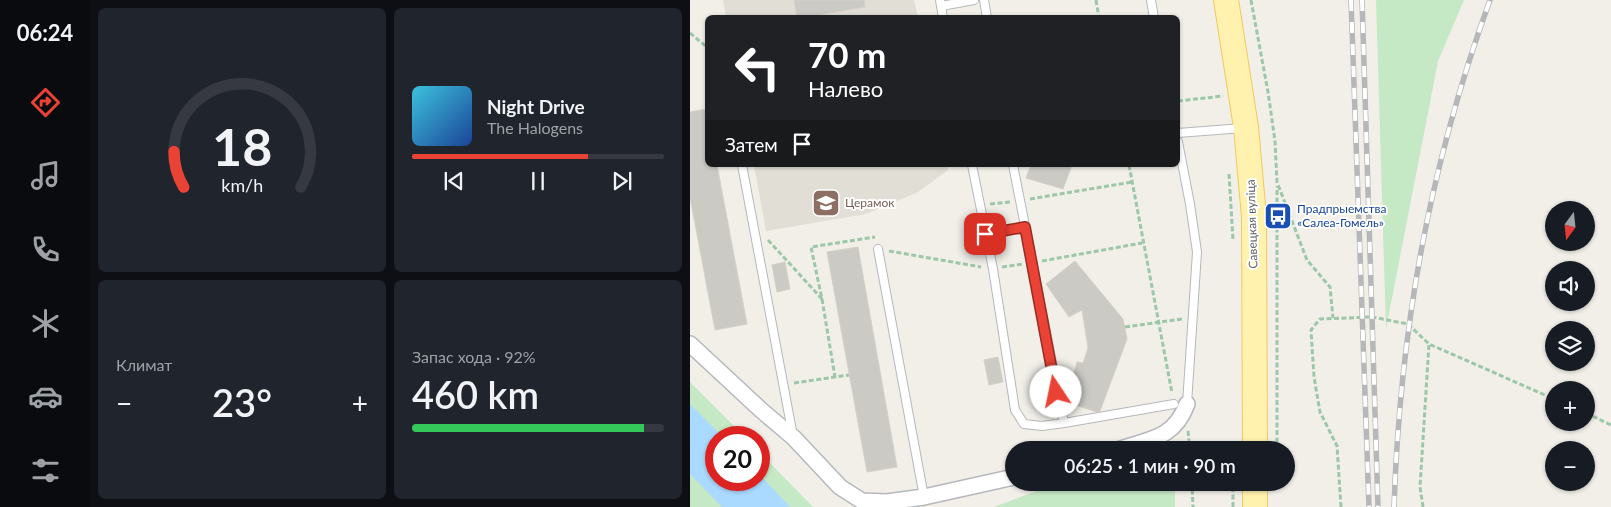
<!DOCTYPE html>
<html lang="ru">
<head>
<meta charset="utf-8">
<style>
  body { margin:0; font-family:Lato,sans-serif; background:#20242c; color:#f1f3f6; height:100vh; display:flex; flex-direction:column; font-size:19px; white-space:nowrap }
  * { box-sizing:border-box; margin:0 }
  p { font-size:16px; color:#9ea1a6 }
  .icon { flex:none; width:28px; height:28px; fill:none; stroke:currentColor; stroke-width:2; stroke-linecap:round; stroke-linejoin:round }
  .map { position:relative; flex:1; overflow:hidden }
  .panel { display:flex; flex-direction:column; gap:8px; padding:8px; background:#0d0f14; width:600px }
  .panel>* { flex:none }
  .guide { position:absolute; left:15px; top:15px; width:475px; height:152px; border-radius:8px; box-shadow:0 1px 4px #0004; background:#202124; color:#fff; overflow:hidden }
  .needle { width:32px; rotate:195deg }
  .controls { position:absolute; left:855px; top:201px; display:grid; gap:10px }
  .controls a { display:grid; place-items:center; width:50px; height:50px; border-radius:50%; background:#171b24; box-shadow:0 1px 4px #0004; font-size:25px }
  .speed { position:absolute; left:15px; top:426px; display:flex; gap:10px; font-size:25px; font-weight:700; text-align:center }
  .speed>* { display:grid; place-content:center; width:65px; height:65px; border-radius:50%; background:#171b24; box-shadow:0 1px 4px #0004; line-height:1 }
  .speed .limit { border:8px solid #d22; background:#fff; color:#111 }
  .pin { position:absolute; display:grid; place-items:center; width:42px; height:42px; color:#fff; margin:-21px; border-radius:10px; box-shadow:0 2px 8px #0006 }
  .me { position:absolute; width:55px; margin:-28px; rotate:349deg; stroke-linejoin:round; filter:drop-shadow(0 0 4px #0008) }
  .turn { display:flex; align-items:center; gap:18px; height:105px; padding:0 20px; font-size:22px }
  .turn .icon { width:65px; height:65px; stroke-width:2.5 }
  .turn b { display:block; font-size:35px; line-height:42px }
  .then { display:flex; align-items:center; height:48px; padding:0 20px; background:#0003; gap:10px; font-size:19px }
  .big { font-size:38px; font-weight:600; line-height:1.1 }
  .panel .widget { flex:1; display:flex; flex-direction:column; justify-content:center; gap:8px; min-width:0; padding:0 18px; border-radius:8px; background:#20242c }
  .panel .dial { align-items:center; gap:0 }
  .dial svg { height:130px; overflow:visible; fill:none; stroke:#363941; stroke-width:7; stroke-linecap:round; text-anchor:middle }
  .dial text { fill:#f1f3f6; stroke:none }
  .song { display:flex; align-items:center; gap:15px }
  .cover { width:60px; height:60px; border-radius:8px; background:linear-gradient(135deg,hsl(190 70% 55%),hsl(220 70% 35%)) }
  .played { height:5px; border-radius:2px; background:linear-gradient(90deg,#ea4335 70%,#363941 70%) }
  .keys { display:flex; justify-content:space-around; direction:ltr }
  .heat { display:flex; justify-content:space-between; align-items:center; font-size:28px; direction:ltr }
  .charge { height:8px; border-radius:4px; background:linear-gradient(90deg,#34c759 92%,#363941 0) }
  .panel .tiles { flex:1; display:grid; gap:8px; grid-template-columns:repeat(2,1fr) }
  .trip { position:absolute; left:315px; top:441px; width:290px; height:50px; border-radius:25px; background:#171b24; box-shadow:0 1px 4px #0004; font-weight:600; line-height:50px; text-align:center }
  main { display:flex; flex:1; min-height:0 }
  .dock { display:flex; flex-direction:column; width:90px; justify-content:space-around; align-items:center; background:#090b0e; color:#9ea1a6 }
  .dock .icon { width:35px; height:35px }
  .dock .selected { color:#ea4335 }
  .dock b { font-size:22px; color:#f1f3f6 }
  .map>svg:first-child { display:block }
</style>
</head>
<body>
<main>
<nav class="dock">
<b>06:24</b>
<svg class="icon selected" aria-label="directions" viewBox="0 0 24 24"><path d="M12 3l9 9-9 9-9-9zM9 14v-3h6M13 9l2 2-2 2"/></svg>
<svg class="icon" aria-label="music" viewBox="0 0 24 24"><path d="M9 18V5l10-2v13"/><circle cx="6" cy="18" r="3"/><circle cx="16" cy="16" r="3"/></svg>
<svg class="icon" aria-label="phone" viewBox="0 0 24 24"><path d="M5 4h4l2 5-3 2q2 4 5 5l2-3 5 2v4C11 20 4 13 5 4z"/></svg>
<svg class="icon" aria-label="climate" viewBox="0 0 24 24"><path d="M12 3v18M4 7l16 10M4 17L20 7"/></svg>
<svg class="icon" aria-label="car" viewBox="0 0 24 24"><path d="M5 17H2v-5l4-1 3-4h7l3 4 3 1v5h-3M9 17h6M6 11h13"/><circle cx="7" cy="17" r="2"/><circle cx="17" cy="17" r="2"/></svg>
<svg class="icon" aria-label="filters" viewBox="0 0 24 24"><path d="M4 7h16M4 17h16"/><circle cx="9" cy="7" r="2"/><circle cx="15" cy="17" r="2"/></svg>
</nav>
<section class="panel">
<div class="tiles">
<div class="widget dial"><svg viewBox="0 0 100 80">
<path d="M14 69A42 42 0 1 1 86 69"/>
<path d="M14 69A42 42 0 0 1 8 47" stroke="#ea4335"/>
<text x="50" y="56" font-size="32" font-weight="700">18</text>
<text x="50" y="72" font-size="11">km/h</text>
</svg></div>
<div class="widget">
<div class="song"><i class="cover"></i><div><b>Night Drive</b><p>The Halogens</p></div></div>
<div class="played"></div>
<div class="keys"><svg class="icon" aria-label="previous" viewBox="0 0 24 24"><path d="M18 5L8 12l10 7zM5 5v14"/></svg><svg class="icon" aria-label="pause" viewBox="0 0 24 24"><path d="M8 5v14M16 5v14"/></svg><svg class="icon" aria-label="next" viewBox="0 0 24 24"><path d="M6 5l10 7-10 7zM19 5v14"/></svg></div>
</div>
<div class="widget"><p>Климат</p>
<div class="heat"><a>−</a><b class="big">23°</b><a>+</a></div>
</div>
<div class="widget"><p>Запас хода · 92%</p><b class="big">460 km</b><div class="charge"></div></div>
</div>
</section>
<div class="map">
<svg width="921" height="507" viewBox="0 0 921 507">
  <rect width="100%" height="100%" fill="#f1efe8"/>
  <g fill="#e1ded6">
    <polygon points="33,0 224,0 228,17 36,17"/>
    <polygon points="64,165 257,165 258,170 228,192 176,214 76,231"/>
  </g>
  <g fill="#c5e8c5">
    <polygon points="686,0 774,0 748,61 696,329"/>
    <polygon points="0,382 55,437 26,438 26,480 69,480 69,452 123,507 0,507"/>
    <polygon points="370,482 485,483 485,507 304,507"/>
  </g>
  <polygon fill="#aadaff" points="0,404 33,437 26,438 26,480 69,480 69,474 100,507 32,507 0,474"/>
  <g fill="#cccac5" stroke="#d6d1c6">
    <polygon points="104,0 174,0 175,7 123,16 123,18 107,18"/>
    <polygon points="16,109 18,165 27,165 57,324 25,330 0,197 0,112"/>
    <polygon points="341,165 382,165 373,189 336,178"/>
    <polygon points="168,247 207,467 177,472 137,252"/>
    <polygon points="385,261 433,319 437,339 410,411 407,412 376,402 387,362 393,363 398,348 392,310 379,317 356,284"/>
    <polygon points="95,262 100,289 87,292 82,265"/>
    <polygon points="308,357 313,382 299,385 294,360"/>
  </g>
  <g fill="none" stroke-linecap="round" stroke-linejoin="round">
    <g stroke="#b5b8bc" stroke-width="10">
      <g id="lane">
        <polyline points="250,0 253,18"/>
        <polyline points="294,0 297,18"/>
        <polyline points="461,0 464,18"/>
        <polyline points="251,6 284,0"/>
        <polyline points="488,133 553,128"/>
        <polyline points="488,142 500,204 507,252 497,404"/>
        <polyline points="52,165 103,436"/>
        <polyline points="282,165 303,269 325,410 334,424 352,426 374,423"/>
        <polyline points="323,165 374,423 484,404"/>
        <polyline points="295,234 335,227"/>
        <polyline points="188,249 234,497"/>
      </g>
    </g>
    <g stroke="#b5b8bc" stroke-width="18">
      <g id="street">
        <polyline points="0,344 71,410 104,438 150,487 172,501 197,502 234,497 324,477"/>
        <path d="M427 450C460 439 484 439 497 404"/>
      </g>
    </g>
    <g stroke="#f2c960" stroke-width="26">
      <g id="primary">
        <polyline points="536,0 556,127 564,217 565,450"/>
        <polyline points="565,482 565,507"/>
      </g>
    </g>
    <g stroke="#9cc7a9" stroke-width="3" stroke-dasharray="5 2.5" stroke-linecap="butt">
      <polyline points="406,0 409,18"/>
      <polyline points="561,0 578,92 585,141 587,182 617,260 640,287 643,318"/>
      <polyline points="0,33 18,48"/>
      <polyline points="488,101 533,96"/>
      <polyline points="439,165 482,393"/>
      <polyline points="539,174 543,240"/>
      <polyline points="340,199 442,182"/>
      <polyline points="300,204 321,202"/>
      <polyline points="78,240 132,299 121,247 185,237"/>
      <polyline points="199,251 291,267"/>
      <polyline points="352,261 452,243"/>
      <polyline points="312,267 333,264"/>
      <polyline points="132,299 145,377"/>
      <polyline points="435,327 492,319"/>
      <polyline points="104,383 159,375"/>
      <polyline points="896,413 921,425"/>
      <polyline points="498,431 500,450"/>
      <polyline points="587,450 587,186"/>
      <polyline points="502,482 503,507"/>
      <polyline points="543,507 543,482"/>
      <polyline points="651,507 647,446 630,412 624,377 621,330 630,319 682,317 718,324 739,344 864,399"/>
      <polyline points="733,507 730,487 739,344"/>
    </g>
    <use href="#lane" stroke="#fff" stroke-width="8"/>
    <use href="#street" stroke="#fff" stroke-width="15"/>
    <use href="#primary" stroke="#fff2af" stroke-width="24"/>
    <g stroke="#b6b7b8" stroke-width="5.5">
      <g id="rail">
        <polyline points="661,0 679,507"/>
        <polyline points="672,0 688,507"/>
        <path d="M704 507C710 329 739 168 800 0"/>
      </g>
    </g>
    <use href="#rail" stroke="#fff" stroke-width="4" stroke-dasharray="11" stroke-linecap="butt"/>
  </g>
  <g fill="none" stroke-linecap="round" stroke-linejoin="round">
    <g stroke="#982c22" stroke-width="12">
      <polyline id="route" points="295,234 335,227 366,392"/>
    </g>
    <use href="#route" stroke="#ea4335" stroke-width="9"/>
  </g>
  <defs>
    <g id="school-square" transform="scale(1.4375)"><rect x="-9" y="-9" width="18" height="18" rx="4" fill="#8d6e63" stroke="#fff"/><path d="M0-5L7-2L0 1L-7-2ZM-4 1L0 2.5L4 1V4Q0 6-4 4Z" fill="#fff"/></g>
    <g id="bus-square" transform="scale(1.4375)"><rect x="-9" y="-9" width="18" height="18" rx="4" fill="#1a4fb4" stroke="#fff"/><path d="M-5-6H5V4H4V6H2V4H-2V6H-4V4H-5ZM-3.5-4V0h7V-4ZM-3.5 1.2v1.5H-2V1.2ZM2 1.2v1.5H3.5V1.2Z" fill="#fff"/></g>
  </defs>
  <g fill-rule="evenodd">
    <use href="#school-square" x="136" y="203"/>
    <use href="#bus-square" x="588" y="216"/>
  </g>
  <g text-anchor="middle" stroke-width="4" stroke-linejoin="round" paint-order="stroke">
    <g font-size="12" fill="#785e54" stroke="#fff" text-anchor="start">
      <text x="155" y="207">Церамок</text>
    </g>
    <g font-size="12" fill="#164399" stroke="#fff" text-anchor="start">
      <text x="607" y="213">Прадпрыемства<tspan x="607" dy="14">«Салеа-Гомель»</tspan></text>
    </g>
    <g font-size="12" fill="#5f6368" stroke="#fff">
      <text transform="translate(562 224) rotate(-92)" y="4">Савецкая вуліца</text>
    </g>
  </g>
</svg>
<div class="controls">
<a><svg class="needle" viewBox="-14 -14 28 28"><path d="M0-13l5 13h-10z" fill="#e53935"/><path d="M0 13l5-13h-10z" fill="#9ea1a6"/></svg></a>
<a><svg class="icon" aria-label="sound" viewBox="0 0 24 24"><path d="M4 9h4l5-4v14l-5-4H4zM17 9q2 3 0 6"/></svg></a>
<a><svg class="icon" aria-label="layers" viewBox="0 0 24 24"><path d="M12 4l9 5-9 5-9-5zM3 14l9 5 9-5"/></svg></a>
<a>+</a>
<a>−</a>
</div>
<div class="speed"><div class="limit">20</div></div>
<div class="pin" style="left:295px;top:234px;background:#d93025"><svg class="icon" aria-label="arrive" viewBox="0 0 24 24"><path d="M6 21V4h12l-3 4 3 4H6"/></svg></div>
<svg class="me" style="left:366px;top:392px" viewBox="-20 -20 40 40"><circle r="19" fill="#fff"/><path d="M0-13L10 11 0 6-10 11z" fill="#ea4335"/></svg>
<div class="trip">06:25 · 1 мин · 90 m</div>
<div class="guide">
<div class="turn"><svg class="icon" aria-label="left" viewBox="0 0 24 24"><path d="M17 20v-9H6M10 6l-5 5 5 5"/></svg><div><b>70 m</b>Налево</div></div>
<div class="then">Затем<svg class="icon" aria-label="arrive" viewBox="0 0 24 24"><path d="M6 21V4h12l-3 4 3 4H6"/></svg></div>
</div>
</div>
</main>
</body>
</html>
